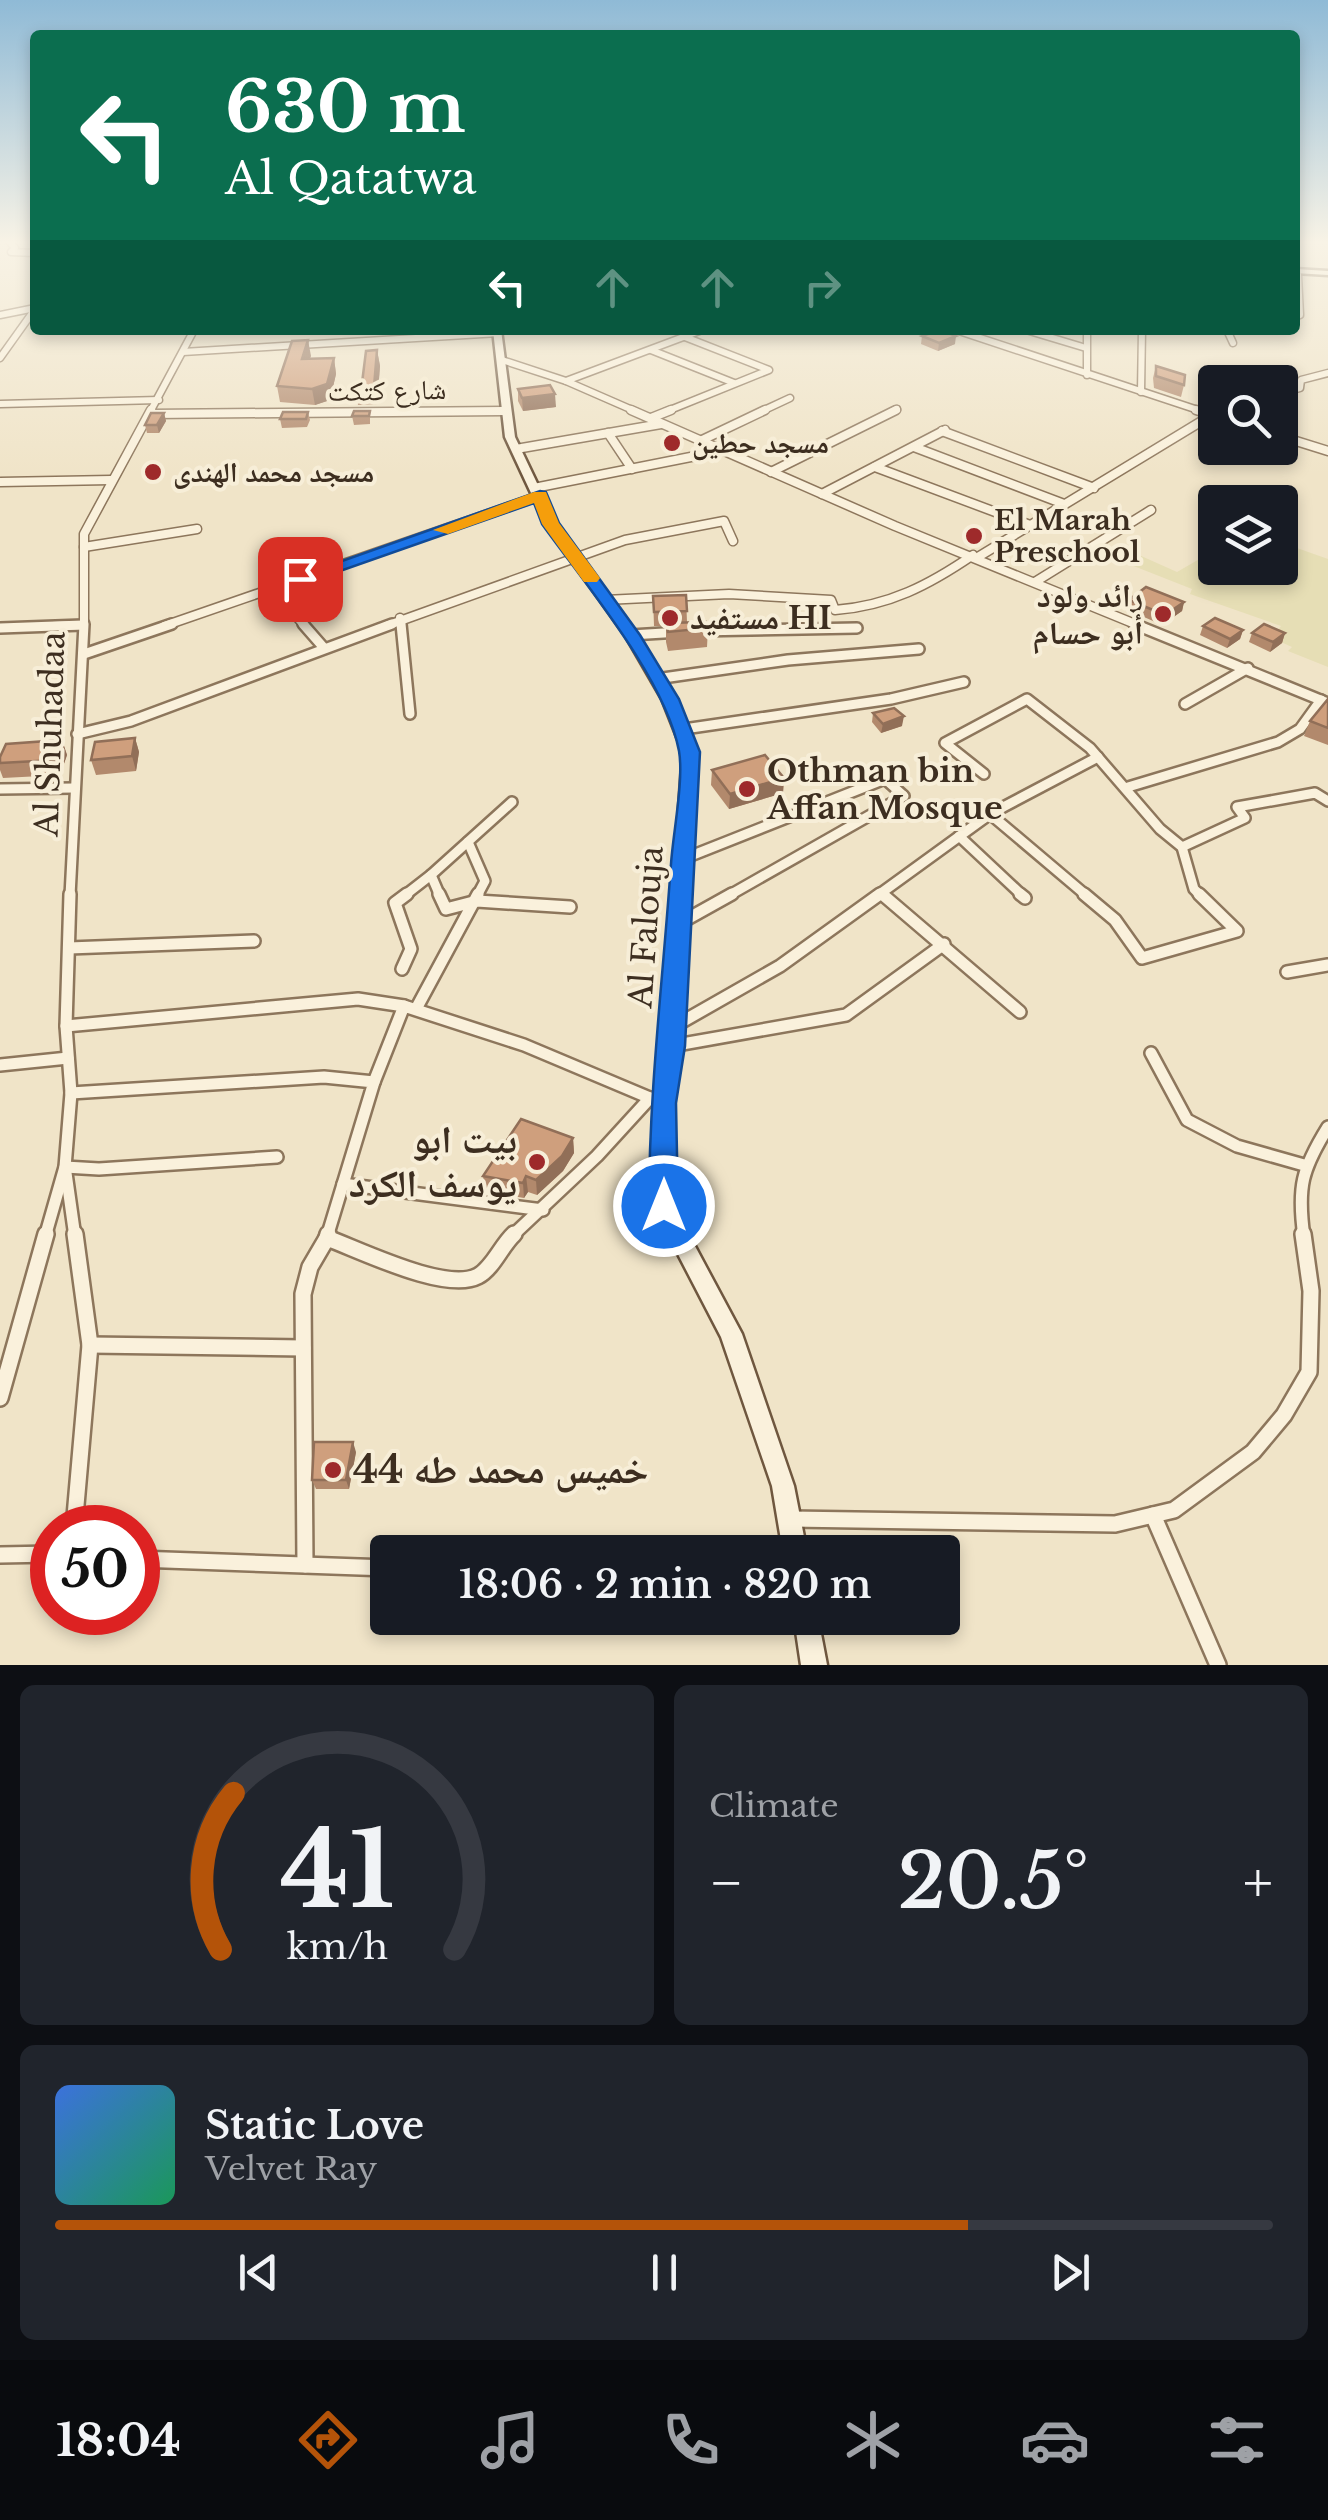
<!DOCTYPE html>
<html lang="en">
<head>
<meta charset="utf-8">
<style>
  body { margin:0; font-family:"Libre Baskerville","Noto Naskh Arabic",serif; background:#20242c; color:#f1f3f6; height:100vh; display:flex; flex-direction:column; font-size:38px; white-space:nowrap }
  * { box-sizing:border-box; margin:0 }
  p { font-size:32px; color:#9ea1a6 }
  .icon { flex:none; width:55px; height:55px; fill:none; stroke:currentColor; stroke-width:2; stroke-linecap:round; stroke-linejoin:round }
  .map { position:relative; height:1665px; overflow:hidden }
  .panel { display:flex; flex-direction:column; gap:20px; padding:20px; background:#0d0f14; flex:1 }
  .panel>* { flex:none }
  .guide { position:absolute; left:30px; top:30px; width:1270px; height:305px; border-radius:10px; box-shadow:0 5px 15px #0003; background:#0b6e4f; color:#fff; overflow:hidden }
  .controls { position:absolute; left:1198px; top:365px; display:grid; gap:20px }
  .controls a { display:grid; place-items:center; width:100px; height:100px; border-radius:10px; background:#171b24; box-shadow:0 5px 15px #0003; font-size:50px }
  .speed { position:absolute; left:30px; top:1505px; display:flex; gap:20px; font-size:50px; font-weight:700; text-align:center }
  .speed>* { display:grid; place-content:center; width:130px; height:130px; border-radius:50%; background:#171b24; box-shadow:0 5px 15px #0003; line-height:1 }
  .speed .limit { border:15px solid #d22; background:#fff; color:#111 }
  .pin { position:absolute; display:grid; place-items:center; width:85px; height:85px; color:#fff; margin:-42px; border-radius:20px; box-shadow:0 5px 15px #0006 }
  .me { position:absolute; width:110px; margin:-55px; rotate:0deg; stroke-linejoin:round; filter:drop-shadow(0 0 8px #0008) }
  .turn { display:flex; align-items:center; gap:35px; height:210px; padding:0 30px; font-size:45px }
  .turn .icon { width:130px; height:130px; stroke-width:2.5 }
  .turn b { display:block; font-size:70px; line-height:85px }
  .lanes { display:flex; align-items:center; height:95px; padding:0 30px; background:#0003; justify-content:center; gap:50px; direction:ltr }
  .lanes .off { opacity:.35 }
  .big { font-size:75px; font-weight:600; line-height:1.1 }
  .panel .card { flex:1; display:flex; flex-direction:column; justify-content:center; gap:15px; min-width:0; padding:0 35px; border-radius:15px; background:#20242c }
  .panel .dial { align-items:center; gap:0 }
  .dial svg { height:260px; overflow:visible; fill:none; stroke:#363941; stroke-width:7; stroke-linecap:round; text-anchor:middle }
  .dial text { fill:#f1f3f6; stroke:none }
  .song { display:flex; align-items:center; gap:30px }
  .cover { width:120px; height:120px; border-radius:15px; background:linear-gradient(135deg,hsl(220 70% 55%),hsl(150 70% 35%)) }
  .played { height:10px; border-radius:5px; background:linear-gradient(90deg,#b45309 75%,#363941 75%) }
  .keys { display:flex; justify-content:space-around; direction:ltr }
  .heat { display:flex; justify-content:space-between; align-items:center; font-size:55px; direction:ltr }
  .panel .tiles { flex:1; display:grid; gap:20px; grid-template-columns:1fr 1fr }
  .card:last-child { grid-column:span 2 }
  .trip { position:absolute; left:370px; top:1535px; width:590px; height:100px; border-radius:10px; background:#171b24; box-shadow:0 5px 15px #0003; font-weight:600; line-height:100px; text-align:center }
  .tabs { display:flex; height:160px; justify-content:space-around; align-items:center; background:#090b0e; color:#9ea1a6 }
  .tabs .icon { width:70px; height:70px }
  .tabs .current { color:#b45309 }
  .tabs b { font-size:45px; color:#f1f3f6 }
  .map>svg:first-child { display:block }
</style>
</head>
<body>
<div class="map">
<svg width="1328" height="1665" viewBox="0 0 1328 1665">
  <rect width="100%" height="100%" fill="#f0e4c8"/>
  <polygon fill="#e6deb5" points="1280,542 1328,559 1328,667 1288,651 1292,647 1272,638 1281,626 1190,594 1192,589 1126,563 1139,555 1177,572 1215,550 1215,568 1280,568"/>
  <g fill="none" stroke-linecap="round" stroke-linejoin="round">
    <g stroke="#8d765c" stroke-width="9">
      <g id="street-far4">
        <polyline points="9,241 15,248 11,252 35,253"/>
        <polyline points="0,315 35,308"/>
        <polyline points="1295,316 1300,315 1298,275"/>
        <polyline points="956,330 1204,412"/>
        <polyline points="1026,330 1086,348"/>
        <polyline points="1087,330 1087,375"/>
        <polyline points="1227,330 1233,343"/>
        <polyline points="651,350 734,383"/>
        <polyline points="183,352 499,333"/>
        <polyline points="0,358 35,309"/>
        <polyline points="502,360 566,381 637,412"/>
        <polyline points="566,381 702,330"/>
        <polyline points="1141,392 1142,330"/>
        <polyline points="1280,393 1300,388 1301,380 1328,373"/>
        <polyline points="0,404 159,400"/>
        <polyline points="150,412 194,330"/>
        <polyline points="362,412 504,411"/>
        <polyline points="665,412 769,370 685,337"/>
        <polyline points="760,412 790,398"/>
        <polyline points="891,412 897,409"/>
      </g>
    </g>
    <g stroke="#8d765c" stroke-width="11">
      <g id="street-far3">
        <polyline points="631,410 895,526 1140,626"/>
        <polyline points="1196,410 1215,416"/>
        <polyline points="152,414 504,411"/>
        <polyline points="651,418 671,410"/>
        <polyline points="942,431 1094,488"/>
        <polyline points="608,433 632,469"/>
        <polyline points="1280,436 1328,451"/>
        <polyline points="700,441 765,410"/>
        <polyline points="914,447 1064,504"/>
        <polyline points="516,449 661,424"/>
        <polyline points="875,467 1030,525"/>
        <polyline points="771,472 896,410"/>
        <polyline points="0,482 111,480"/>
        <polyline points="534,488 721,451"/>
        <polyline points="822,494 945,430"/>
        <polyline points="84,547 197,529"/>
        <polyline points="978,557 1215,413"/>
        <polyline points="1035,582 1151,510"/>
        <polyline points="272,589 305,626"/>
        <path d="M605 600 729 594 831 600 835 610C889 606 929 585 973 555"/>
        <polyline points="400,618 401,626"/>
        <polyline points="52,626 83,625"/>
        <polyline points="84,626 84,534 151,410"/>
        <polyline points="164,626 540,496"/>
        <polyline points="386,626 625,540 724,521 733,541"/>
      </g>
    </g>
    <g stroke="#8d765c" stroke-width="14">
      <g id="street-far2">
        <polyline points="303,624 324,648"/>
        <polyline points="401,624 410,714"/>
        <polyline points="1134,624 1328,703"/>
        <polyline points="0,628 83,625"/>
        <polyline points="697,631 857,628"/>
        <polyline points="631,635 680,632"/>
        <polyline points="84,654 172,624"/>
        <polyline points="656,679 788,660 919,649"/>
        <polyline points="1185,704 1248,668"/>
        <polyline points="684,729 891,699 964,682"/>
        <polyline points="77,734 131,721 392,624"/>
        <polyline points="984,774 945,743 1027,699 1090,748 1160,829 1182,847 1194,889 1201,896"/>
        <polyline points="1128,787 1278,742 1300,729 1321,700"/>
        <polyline points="0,789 74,788"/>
        <polyline points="990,814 1087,896"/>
        <polyline points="959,836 1023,896"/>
        <polyline points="468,842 485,881 477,896"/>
        <polyline points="1182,847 1245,818 1237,807 1315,793 1328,801"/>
        <polyline points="683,859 885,779 904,796 728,896"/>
        <polyline points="431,875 512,802"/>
        <polyline points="881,893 885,896"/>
        <polyline points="70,896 84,624"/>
        <polyline points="404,896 431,875 440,896"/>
        <polyline points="877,896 990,814 1098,757"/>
      </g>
    </g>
    <g stroke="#8d765c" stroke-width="16">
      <g id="street-far1">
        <polyline points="439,894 446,909 477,901 570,907"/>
        <polyline points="882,894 1020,1012"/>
        <polyline points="1020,894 1025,898"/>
        <polyline points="1084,894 1115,920 1142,958 1237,931 1199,894"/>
        <polyline points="680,923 732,894"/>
        <polyline points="69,948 254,941"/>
        <polyline points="402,969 411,949 395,903 407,894"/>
        <polyline points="1287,972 1328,965"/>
        <polyline points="416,1009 478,894"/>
        <polyline points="66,1026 358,999 404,1006"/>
        <polyline points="673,1027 780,966 880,894"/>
        <polyline points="671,1046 846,1015 944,944"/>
        <polyline points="1151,1053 1187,1120 1237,1146 1304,1165"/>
        <polyline points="0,1065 68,1058"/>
        <polyline points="374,1082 404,1006 524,1045 650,1098"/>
        <polyline points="71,1093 324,1077 374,1082 327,1237"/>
        <polyline points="65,1167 99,1169 277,1157"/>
        <polyline points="66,1173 75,1237"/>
        <polyline points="343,1184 543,1210"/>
        <polyline points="45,1237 65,1167 71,1093 66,1026 70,894"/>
        <polyline points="511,1237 597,1156 650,1098 663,1103"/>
        <path d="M1304 1237C1297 1187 1302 1169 1328 1127"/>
      </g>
    </g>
    <g stroke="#8d765c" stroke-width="20">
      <g id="street">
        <polyline points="327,1238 328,1234"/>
        <polyline points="90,1345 303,1348"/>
        <polyline points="0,1398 46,1234"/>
        <polyline points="1153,1515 1218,1665"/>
        <polyline points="791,1519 1115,1524 1174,1510 1253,1452 1284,1415 1309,1372 1311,1291 1303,1234"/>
        <polyline points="74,1528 90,1345 75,1234"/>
        <polyline points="0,1555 52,1554"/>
        <polyline points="138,1559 388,1568"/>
        <path d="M305 1565 303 1294 310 1267 327 1238C360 1250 446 1293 478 1276 493 1268 501 1246 514 1234"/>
      </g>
    </g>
    <g stroke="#6f573f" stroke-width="5">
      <g id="secondary">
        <polygon points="1295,269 1328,271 1328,275 1295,273"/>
        <polygon points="493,330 501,330 515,437 556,523 637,635 676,699 697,752 680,1046 672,1103 673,1205 742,1334 794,1486 807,1552 783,1552 772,1486 721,1337 653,1206 654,1103 662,1046 683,752 662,699 625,635 545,523 505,437"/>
        <polygon points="794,1618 818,1618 827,1665 801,1665"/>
      </g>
    </g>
    <use href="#street-far4" stroke="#faf1dc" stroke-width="6"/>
    <use href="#street-far3" stroke="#faf1dc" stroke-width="8"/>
    <use href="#street-far2" stroke="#faf1dc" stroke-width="9"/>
    <use href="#street-far1" stroke="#faf1dc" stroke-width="11"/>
    <use href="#street" stroke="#faf1dc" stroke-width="15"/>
    <use href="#secondary" fill="#faf1dc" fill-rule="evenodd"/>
  </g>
  <g fill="#b2896c">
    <polygon points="922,336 955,344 938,351 921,344"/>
    <polygon points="308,340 310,359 334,358 336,374 330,400 315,405 280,402 277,386"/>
    <polygon points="377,350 380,366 377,404 358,405 356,388 362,383"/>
    <polygon points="1156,366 1184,385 1181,397 1154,388 1153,378"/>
    <polygon points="518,389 556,407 523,411 518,401"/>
    <polygon points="370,411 370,424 354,425 352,416"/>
    <polygon points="308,412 310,420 307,427 282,428 280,419"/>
    <polygon points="164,413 166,421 159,433 147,433 145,425"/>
    <polygon points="686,595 687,622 708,628 707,647 668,651 666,642 666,626 654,626 653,596"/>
    <polygon points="1129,600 1184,602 1182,611 1162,625 1126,609"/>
    <polygon points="1203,626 1243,630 1240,639 1227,648 1200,635"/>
    <polygon points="1252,633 1285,633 1282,643 1270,652 1249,642"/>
    <polygon points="1328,699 1328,745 1304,736 1310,721"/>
    <polygon points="873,713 902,726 881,733 872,722"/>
    <polygon points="135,738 139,752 136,771 96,775 91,760"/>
    <polygon points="62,740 67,755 60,775 3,778 0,770 0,757"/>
    <polygon points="712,770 784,778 783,793 729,809 711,785"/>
    <polygon points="573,1138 574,1153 563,1171 537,1195 528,1192 524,1198 485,1191 483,1176"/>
    <polygon points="356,1452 349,1489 316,1489 312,1480"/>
  </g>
  <g fill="#916f58">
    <polygon points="956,336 955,344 938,351 939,343"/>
    <polygon points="308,340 311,356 305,375 302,359"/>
    <polygon points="377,350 380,366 377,404 374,387"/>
    <polygon points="334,358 336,374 330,400 315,405 312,389"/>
    <polygon points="555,394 556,407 523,411 522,398"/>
    <polygon points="164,413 166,421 159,433 157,425"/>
    <polygon points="1184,602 1182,611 1162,625 1165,615"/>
    <polygon points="1243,630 1240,639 1227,648 1230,639"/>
    <polygon points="1285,633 1282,643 1270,652 1273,642"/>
    <polygon points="904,716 902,726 881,733 883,724"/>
    <polygon points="135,738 139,752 136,771 132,756"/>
    <polygon points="62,740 67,755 60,775 55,760"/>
    <polygon points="784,778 783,793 729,809 730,794"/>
    <polygon points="573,1138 574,1153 563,1171 537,1195 536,1180"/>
    <polygon points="526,1176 528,1192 524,1198 523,1183"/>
    <polygon points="353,1442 356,1452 349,1489 346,1480"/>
  </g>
  <g fill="#cf9f7d" stroke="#916f58" stroke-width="2.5">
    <polygon points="940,330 956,336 939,343 922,336"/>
    <polygon points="308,340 302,359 334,358 327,384 312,389 277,386 292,341"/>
    <polygon points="377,350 374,387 356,388 362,383 366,351"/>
    <polygon points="1156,366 1185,375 1184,385 1156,376"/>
    <polygon points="550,385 555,394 522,398 518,389"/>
    <polygon points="354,411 370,411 369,416 352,416"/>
    <polygon points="283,412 308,412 306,419 280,419"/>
    <polygon points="151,413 164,413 157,425 145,425"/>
    <polygon points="1146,587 1184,602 1165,615 1129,600"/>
    <polygon points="686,595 687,611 654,612 653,596"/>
    <polygon points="1215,618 1243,630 1230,639 1203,626"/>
    <polygon points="706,622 708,628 668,632 666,623"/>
    <polygon points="1264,624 1285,633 1273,642 1252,633"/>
    <polygon points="1328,699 1328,728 1310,721"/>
    <polygon points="894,708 904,716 883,724 873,713"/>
    <polygon points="135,738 132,756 91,760 95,742"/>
    <polygon points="62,740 55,760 0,763 0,757 6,744"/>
    <polygon points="765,755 784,778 730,794 712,770"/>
    <polygon points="521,1119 573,1138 562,1156 536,1180 526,1176 523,1183 483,1176"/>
    <polygon points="314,1442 353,1442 346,1480 312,1480"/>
  </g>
  <linearGradient id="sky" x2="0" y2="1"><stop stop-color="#8fbad6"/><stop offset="0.51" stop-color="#f8f3e6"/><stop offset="1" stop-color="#f8f3e6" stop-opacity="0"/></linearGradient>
  <rect width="1328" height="475" fill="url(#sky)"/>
  <path fill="#1a73e8" stroke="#114b97" stroke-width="2.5" d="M540 491 546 492 559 523 640 635 679 699 700 752 685 1046 676 1103 678 1206 674 1214 664 1218 653 1214 649 1206C649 1091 663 978 671 864 673 833 684 780 679 751 665 678 585 584 542 524L534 503 306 583 291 579Z"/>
  <polygon fill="#f59e0b" points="534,492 546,492 559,523 600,578 597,582 584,582 542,524 534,503 448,534 433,530"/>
  <g fill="#9e2a2b" stroke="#f7eed8" stroke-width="4">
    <circle cx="672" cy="443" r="10"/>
    <circle cx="153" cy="472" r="10"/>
    <circle cx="974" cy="536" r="10"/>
    <circle cx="1163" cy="614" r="10"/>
    <circle cx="670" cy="618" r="10"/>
    <circle cx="747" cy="789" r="10"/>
    <circle cx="537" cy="1162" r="10"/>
    <circle cx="333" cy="1470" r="10"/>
  </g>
  <g text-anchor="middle" stroke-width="8" stroke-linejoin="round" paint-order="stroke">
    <g font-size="28" fill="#3d2e20" stroke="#f7eed8">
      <text transform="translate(387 390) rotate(-1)" y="10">شارع كتكت</text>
    </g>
    <g font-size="28" font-weight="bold" fill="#3d2e20" stroke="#f7eed8" text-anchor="start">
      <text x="692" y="453">مسجد حطين</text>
      <text x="173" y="482">مسجد محمد الهندى</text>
      <text x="994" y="530">El Marah<tspan x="994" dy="32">Preschool</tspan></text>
    </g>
    <g font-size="32" font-weight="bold" fill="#3d2e20" stroke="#f7eed8" text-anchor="start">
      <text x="1143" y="607" text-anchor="end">رائد ولود<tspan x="1143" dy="37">أبو حسام</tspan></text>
      <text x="690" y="629">مستفيد HI</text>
      <text x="767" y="782">Othman bin<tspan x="767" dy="37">Affan Mosque</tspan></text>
    </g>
    <g font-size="32" fill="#3d2e20" stroke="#f7eed8">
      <text transform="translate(50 734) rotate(-88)" y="11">Al Shuhadaa</text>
      <text transform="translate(646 927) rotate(-86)" y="11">Al Falouja</text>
    </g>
    <g font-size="38" font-weight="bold" fill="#3d2e20" stroke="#f7eed8" text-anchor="end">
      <text x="517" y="1153">بيت ابو<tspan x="517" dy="44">يوسف الكرد</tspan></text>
      <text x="353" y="1483" text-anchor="start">خميس محمد طه 44</text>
    </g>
  </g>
</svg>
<div class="controls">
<a><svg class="icon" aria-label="search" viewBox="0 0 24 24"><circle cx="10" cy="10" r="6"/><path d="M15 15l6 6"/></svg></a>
<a><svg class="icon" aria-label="layers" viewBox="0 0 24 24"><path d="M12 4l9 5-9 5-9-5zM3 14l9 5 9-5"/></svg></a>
</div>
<div class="speed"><div class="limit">50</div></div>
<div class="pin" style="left:300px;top:579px;background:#d93025"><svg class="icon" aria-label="arrive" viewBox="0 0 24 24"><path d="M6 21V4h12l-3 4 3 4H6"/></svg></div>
<svg class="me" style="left:664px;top:1206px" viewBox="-20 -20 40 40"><circle r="17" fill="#1a73e8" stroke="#fff" stroke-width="3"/><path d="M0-11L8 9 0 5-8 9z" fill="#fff"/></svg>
<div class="trip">18:06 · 2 min · 820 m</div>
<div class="guide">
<div class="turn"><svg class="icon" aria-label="left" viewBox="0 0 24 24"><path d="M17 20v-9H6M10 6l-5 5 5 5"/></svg><div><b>630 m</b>Al Qatatwa</div></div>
<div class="lanes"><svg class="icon" aria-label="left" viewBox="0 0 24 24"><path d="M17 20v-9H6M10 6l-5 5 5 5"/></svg><svg class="icon off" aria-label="ahead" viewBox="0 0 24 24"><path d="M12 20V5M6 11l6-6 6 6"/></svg><svg class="icon off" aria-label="ahead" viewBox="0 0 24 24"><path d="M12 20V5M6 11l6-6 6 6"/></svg><svg class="icon off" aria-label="right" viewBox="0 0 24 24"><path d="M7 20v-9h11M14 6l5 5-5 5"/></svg></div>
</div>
</div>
<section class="panel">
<div class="tiles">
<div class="card dial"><svg viewBox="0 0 100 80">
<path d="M14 69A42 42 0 1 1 86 69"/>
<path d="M14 69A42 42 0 0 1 18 21" stroke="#b45309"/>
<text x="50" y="56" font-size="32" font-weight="700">41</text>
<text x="50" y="72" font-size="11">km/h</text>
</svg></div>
<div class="card"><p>Climate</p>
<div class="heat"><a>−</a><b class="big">20.5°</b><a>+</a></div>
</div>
<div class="card">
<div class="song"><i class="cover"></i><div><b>Static Love</b><p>Velvet Ray</p></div></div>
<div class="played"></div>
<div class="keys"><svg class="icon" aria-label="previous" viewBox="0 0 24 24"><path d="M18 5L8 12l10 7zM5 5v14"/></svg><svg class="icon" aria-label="pause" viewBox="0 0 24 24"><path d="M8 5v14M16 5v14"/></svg><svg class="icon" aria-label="next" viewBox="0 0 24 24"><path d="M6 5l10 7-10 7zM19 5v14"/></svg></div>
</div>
</div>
</section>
<nav class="tabs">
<b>18:04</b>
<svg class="icon current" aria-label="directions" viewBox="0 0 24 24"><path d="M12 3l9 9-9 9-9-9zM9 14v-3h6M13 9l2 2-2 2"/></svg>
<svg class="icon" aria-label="music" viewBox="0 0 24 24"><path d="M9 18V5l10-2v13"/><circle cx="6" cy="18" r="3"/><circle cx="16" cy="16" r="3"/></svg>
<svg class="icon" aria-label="phone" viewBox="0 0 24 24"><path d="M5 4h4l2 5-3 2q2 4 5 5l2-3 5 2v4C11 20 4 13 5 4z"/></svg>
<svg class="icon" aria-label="climate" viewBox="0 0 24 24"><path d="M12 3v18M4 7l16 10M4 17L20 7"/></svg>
<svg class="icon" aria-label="car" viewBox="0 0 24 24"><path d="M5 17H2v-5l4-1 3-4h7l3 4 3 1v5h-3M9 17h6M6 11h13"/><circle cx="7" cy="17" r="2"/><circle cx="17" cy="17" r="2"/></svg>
<svg class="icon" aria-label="filters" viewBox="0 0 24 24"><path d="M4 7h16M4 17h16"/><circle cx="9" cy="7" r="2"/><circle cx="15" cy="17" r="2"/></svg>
</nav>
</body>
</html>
